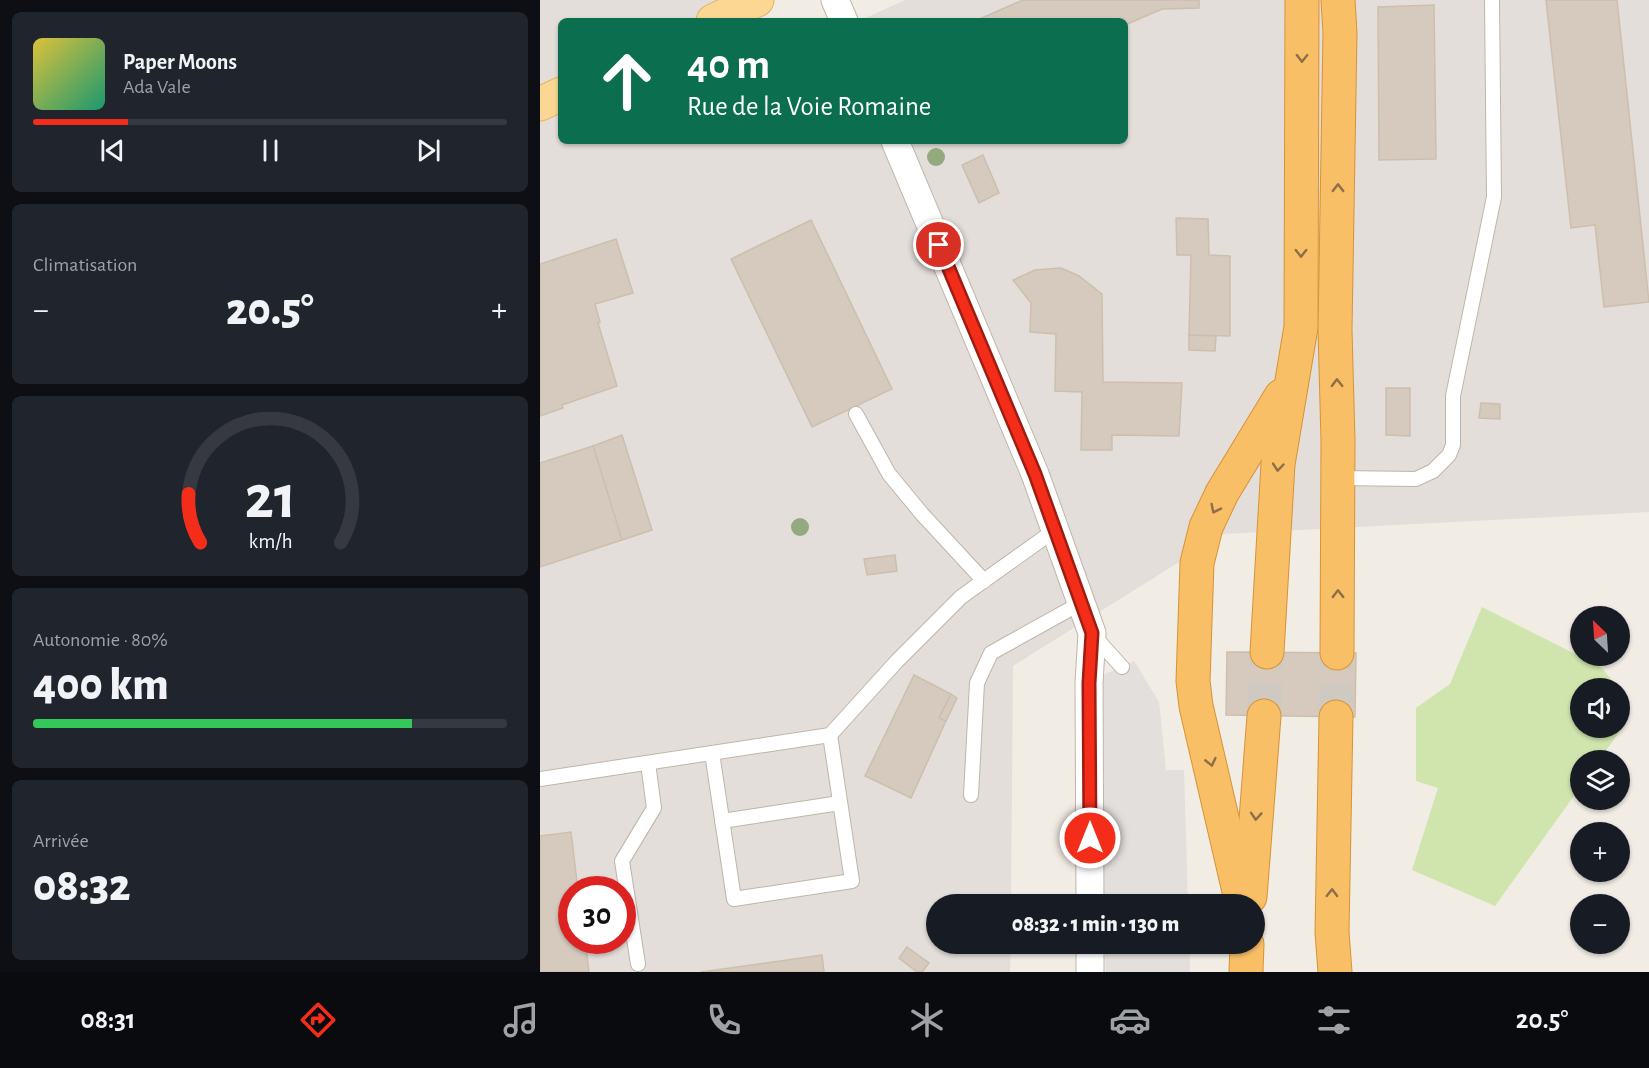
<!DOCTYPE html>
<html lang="fr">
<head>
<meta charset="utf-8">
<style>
  body { margin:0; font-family:"Alegreya Sans",sans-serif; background:#20242c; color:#f1f3f6; height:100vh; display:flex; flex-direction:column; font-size:22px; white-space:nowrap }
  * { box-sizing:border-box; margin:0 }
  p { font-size:20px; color:#9ea1a6 }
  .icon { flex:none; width:33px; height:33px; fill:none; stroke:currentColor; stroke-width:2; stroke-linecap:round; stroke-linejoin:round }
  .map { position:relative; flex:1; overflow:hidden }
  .sheet { display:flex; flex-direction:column; gap:12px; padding:12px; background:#0d0f14; width:540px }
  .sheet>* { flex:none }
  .hud { position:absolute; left:18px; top:18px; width:570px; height:126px; border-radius:9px; box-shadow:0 2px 4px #0004; background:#0b6e4f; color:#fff; overflow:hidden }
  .needle { width:39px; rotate:335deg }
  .controls { position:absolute; left:1030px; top:606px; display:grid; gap:12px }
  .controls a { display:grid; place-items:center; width:60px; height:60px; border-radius:50%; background:#171b24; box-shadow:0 2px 4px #0004; font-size:30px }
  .speed { position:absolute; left:18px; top:876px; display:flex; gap:12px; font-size:30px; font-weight:700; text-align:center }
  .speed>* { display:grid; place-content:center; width:78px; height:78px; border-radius:50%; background:#171b24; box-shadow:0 2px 4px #0004; line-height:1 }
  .speed .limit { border:9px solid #d22; background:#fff; color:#111 }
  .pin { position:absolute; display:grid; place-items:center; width:51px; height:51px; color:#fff; margin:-26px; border:3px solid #fff; border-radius:50%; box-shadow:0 2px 6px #0007 }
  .me { position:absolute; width:66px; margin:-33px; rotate:0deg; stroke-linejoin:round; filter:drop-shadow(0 0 4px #0008) }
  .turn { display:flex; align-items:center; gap:21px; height:126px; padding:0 30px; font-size:27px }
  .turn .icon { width:78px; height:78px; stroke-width:2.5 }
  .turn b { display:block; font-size:42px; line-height:51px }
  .big { font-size:45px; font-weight:800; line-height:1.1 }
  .sheet .card { flex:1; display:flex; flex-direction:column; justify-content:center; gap:9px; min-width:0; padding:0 21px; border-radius:9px; background:#20242c }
  .sheet .dial { align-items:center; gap:0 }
  .dial svg { height:156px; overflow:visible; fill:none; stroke:#363941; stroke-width:7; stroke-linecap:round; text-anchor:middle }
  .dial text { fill:#f1f3f6; stroke:none }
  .song { display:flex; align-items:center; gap:18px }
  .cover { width:72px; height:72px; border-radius:9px; background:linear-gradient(135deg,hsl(50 70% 55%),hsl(160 70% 35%)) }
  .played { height:6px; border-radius:3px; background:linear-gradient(90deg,#f32d19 20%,#363941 20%) }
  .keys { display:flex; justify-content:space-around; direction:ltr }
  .heat { display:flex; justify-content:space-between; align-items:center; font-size:33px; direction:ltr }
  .charge { height:9px; border-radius:4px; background:linear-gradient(90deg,#34c759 80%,#363941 0) }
  .trip { position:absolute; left:386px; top:894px; width:339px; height:60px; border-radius:30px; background:#171b24; box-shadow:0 2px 4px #0004; font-weight:800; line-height:60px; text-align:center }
  .menu { display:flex; height:96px; justify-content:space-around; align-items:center; background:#090b0e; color:#9ea1a6 }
  .menu .icon { width:42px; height:42px }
  .menu .selected { color:#f32d19 }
  .menu b { font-size:27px; color:#f1f3f6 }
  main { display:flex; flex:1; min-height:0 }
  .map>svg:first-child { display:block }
</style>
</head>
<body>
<main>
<section class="sheet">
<div class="card">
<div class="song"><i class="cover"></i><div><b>Paper Moons</b><p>Ada Vale</p></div></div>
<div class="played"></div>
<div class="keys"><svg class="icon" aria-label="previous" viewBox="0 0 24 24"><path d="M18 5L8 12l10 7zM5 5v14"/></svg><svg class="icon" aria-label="pause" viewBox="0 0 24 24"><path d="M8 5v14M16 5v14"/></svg><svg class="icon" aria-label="next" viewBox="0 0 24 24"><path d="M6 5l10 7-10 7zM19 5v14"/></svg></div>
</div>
<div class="card"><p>Climatisation</p>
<div class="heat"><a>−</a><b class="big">20.5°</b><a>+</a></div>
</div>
<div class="card dial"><svg viewBox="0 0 100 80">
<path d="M14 69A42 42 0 1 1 86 69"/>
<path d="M14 69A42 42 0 0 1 8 44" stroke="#f32d19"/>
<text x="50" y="56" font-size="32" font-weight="700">21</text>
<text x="50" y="72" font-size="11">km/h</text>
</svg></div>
<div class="card"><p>Autonomie · 80%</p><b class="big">400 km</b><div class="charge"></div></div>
<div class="card"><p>Arrivée</p><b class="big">08:32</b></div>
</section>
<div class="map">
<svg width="1109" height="972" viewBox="0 0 1109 972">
  <rect width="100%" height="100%" fill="#f1ece4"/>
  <path fill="#e3ded9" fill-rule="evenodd" d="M0 0H210L219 21H21V141H585V21H319L365 0H1109V512L684 534 473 666 471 904H396V944H471L470 972H0ZM32 890H82V940H32Z"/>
  <polygon fill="#cfe5ad" points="942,607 1061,667 1078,688 1041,688 1041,728 1080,728 1080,692 1083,695 1086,723 1059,760 1041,760 1041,786 955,906 872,870 898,788 876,781 876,708 910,684"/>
  <g fill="#e2dfdc">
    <polygon points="594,661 619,702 626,770 644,770 648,904 564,904 559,677"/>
    <polygon points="565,944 650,944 650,972 566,972"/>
  </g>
  <g fill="#d5cabd" stroke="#cdbfad" stroke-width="1.5">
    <polygon points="483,0 659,0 659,8 622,9 585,25 585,21 435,21"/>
    <polygon points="1006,0 1077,0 1109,302 1064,307 1055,225 1031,228"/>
    <polygon points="894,5 896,159 839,160 838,7"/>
    <polygon points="443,155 459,193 439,203 422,165"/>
    <polygon points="636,218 668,219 669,255 690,256 690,336 649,335 651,255 637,255"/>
    <polygon points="271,220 352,389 272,427 191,259"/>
    <polygon points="76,239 93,293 55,304 60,322 58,323 77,386 22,405 23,408 0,416 0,264"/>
    <polygon points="521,268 539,276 562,294 563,382 642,383 639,436 572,435 572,450 541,450 542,392 515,391 516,334 490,332 491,303 473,280 495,270"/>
    <polygon points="649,335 676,336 675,351 649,350"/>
    <polygon points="846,388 870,388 870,436 846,435"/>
    <polygon points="941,403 960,404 960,419 939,418"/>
    <polygon points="82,435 112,530 82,540 53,446"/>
    <polygon points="53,446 82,540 0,567 0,463"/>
    <polygon points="355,555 357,571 327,575 324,559"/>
    <polygon points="687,652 816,653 815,717 686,715"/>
    <polygon points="374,675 411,694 399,718 406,721 371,798 325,776"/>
    <polygon points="411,694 417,698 406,721 399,718"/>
    <polygon points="31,832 38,890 32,890 32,940 45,940 49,972 0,972 0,836"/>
    <polygon points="367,947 389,963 382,972 377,972 359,958"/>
    <polygon points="282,955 284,972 161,972"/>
  </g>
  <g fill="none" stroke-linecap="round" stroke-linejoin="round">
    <g stroke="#cec9c1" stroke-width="33" stroke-dasharray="33 16" stroke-linecap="butt">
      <polyline points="724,716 727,652"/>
      <polyline points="796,717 797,653"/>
    </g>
    <g stroke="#bfb6aa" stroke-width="16">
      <g id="lane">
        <polyline points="316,414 349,474 382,514 444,581"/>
        <polyline points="798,478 876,479 893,471 909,455 913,445 913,396 954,197 952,0"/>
        <polyline points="553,635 582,667"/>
        <polyline points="172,753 194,899 312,881 290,735"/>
        <polyline points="0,779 290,735 357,661 421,597 515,530"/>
        <polyline points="431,795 437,683 451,653 541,603"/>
        <polyline points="182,821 300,803"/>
        <polyline points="98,964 82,861 114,808 108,763"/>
      </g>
    </g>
    <g stroke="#bfb6aa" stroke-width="29">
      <g id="street">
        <polyline points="295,0 304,21"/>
        <polyline points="355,141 495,474 552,633 549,683 550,904"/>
        <polyline points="550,944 550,972"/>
      </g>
    </g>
    <g stroke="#dfb364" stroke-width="35">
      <g id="primary">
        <polyline points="173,21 217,0"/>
        <polyline points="0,104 21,94"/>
      </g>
    </g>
    <g stroke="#d79337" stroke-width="35">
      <g id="highway">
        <polyline points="727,652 738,464 761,327 762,0"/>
        <polyline points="797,653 798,441 795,330 800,33 798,0"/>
        <polyline points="710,897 724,716"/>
        <polyline points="702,904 656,706 653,681 657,563 666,527 682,493 741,396"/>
        <polyline points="706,972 707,944"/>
        <polyline points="795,972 792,932 796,717"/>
      </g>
    </g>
    <use href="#lane" stroke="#fff" stroke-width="14"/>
    <use href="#street" stroke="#fff" stroke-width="27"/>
    <use href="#primary" stroke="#fbd793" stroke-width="33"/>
    <use href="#highway" stroke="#f9bf67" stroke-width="33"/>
  </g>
  <g fill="#95a97e">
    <circle cx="396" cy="157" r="9"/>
    <circle cx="260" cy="527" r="9"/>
  </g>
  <defs><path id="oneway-chevron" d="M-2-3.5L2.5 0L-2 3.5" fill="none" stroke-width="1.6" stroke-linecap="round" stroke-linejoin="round" transform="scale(1.5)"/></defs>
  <g stroke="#8c7048">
    <use href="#oneway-chevron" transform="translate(762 58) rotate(91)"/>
    <use href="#oneway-chevron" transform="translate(798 188) rotate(-90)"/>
    <use href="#oneway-chevron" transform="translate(761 253) rotate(90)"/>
    <use href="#oneway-chevron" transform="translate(797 383) rotate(-91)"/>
    <use href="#oneway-chevron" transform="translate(738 467) rotate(95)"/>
    <use href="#oneway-chevron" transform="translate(675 509) rotate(116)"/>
    <use href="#oneway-chevron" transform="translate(798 594) rotate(-90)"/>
    <use href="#oneway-chevron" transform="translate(671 762) rotate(77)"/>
    <use href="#oneway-chevron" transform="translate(716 816) rotate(94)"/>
    <use href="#oneway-chevron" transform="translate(792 893) rotate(-89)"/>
  </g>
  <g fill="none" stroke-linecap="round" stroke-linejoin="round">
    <g stroke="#9e1d10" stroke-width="15">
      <polyline id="route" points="399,245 495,474 552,633 549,683 550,838"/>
    </g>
    <use href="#route" stroke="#f32d19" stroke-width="10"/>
  </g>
</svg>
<div class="controls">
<a><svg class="needle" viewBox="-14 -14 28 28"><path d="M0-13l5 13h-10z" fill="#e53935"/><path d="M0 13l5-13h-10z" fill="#9ea1a6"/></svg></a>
<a><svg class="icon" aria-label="sound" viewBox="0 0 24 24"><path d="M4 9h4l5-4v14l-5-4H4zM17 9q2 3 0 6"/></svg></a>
<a><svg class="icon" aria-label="layers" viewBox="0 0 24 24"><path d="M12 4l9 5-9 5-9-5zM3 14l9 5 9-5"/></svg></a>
<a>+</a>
<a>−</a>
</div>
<div class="speed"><div class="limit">30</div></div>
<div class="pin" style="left:399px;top:245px;background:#d93025"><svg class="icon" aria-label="arrive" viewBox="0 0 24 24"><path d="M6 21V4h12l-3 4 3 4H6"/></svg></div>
<svg class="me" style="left:550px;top:838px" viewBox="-20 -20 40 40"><circle r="17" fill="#f32d19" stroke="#fff" stroke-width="3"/><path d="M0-11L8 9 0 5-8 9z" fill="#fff"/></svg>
<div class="trip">08:32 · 1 min · 130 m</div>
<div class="hud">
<div class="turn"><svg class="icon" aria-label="ahead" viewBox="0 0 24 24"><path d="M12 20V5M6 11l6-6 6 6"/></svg><div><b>40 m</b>Rue de la Voie Romaine</div></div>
</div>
</div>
</main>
<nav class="menu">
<b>08:31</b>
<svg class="icon selected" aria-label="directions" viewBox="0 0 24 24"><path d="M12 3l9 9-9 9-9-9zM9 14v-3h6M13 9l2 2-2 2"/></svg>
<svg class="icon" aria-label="music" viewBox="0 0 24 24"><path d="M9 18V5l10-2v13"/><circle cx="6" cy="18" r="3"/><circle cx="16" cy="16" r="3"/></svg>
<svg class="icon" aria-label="phone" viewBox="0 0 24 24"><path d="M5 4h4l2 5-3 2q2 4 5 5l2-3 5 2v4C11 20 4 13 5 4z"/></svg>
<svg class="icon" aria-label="climate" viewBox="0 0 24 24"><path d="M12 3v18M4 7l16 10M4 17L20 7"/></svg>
<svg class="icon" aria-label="car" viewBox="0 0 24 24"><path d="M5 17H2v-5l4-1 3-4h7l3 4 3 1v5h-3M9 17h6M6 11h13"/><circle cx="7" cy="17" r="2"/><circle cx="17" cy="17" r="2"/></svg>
<svg class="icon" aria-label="filters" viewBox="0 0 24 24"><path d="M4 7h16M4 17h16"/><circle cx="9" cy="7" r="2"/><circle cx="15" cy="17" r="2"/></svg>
<b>20.5°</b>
</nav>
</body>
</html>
